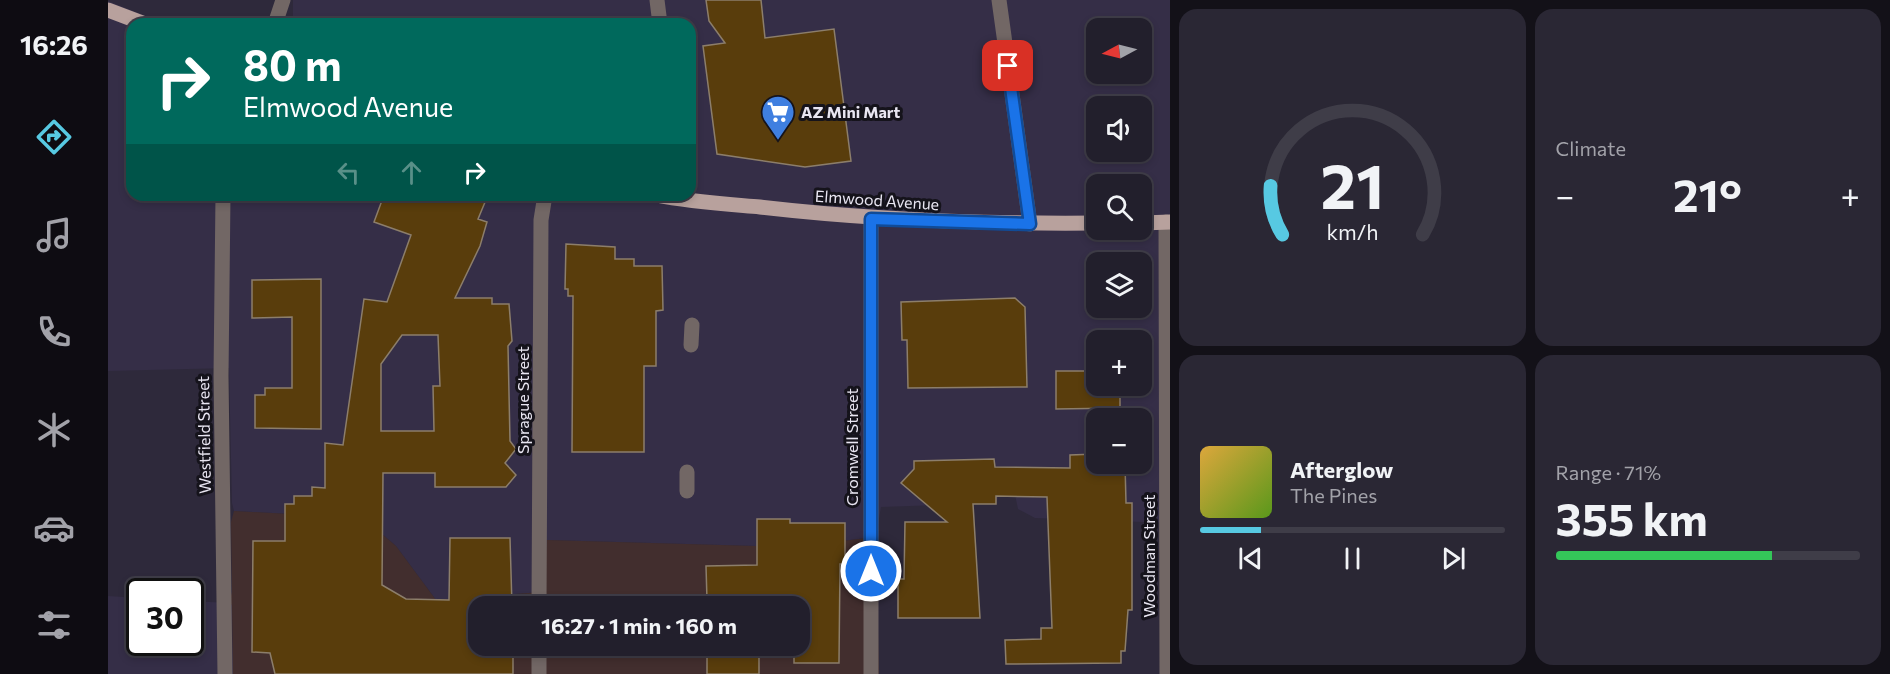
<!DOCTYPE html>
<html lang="en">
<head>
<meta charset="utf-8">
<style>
  body { margin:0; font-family:Commissioner,sans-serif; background:#2a2734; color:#f1f3f6; height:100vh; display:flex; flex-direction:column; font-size:22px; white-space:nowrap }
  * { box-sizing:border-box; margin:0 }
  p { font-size:20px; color:#a2a2a9 }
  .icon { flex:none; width:33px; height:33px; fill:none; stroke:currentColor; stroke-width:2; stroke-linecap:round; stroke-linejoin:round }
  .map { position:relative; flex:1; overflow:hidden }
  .details { display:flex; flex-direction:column; gap:9px; padding:9px; background:#131118; width:720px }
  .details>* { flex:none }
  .top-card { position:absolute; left:18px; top:18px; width:570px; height:183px; border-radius:18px; box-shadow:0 3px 9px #0003,0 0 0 2px #3f3d48; background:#00695c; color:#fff; overflow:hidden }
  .needle { width:39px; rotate:263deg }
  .fabs { position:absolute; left:978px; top:18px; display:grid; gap:12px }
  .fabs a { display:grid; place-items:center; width:66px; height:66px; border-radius:12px; background:#221f2c; box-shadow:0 3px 9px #0003,0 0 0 2px #3f3d48; font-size:30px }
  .speed { position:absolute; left:18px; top:578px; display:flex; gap:12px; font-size:30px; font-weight:700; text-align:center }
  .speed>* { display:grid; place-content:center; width:78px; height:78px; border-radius:50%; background:#221f2c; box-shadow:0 3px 9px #0003,0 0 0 2px #3f3d48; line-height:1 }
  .speed .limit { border:3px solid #111; border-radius:9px; background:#fff; color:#111 }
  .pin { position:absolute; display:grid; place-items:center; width:51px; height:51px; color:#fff; margin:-26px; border-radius:12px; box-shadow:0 3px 9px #0006 }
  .me { position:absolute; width:66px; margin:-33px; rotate:0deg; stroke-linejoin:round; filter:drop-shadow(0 0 4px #0008) }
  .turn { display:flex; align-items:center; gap:21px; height:126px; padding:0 18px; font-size:27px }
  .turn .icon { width:78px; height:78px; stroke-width:2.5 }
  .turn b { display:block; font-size:42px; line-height:51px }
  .lanes { display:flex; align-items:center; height:57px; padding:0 18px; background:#0003; justify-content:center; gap:30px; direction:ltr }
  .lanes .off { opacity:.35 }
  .big { font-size:45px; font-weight:700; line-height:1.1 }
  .details .tile { flex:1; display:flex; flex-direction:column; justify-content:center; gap:9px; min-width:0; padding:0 21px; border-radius:18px; background:#2a2734 }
  .details .dial { align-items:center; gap:0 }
  .dial svg { height:156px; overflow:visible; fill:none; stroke:#3f3d48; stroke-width:7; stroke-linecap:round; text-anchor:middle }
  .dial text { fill:#f1f3f6; stroke:none }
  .song { display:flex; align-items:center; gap:18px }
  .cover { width:72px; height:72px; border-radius:9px; background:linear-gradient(135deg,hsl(40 70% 55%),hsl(90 70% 35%)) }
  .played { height:6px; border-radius:3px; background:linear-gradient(90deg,#57c9e2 20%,#3f3d48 20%) }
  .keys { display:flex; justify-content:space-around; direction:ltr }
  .heat { display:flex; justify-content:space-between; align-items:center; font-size:33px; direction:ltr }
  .charge { height:9px; border-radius:4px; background:linear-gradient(90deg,#34c759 71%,#3f3d48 0) }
  .details .tiles { flex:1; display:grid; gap:9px; grid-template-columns:repeat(2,1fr) }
  .trip { position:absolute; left:360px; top:596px; width:342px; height:60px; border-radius:18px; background:#221f2c; box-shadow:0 3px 9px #0003,0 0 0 2px #3f3d48; font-weight:700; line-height:60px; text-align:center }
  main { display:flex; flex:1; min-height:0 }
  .tab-bar { display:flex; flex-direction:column; width:108px; justify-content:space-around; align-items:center; background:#0e0c12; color:#a2a2a9 }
  .tab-bar .icon { width:42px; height:42px }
  .tab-bar .selected { color:#57c9e2 }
  .tab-bar b { font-size:27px; color:#f1f3f6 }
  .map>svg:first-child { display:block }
</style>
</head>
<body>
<main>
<nav class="tab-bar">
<b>16:26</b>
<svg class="icon selected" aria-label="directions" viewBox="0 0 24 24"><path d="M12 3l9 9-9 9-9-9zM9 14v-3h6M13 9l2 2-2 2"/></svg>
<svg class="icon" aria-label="music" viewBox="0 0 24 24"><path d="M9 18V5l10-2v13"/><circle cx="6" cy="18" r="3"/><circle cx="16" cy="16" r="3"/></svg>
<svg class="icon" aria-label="phone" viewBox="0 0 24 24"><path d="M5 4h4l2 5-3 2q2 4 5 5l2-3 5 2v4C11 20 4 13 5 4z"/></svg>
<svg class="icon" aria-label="climate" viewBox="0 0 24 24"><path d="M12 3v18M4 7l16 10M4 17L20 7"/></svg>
<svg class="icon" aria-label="car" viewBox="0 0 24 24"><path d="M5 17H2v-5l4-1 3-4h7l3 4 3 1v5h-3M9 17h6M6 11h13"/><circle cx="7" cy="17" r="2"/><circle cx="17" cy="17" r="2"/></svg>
<svg class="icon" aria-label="filters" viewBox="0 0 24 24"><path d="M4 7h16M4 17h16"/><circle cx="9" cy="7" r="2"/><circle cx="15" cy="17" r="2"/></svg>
</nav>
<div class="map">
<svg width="1062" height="674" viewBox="0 0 1062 674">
  <rect width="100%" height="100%" fill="#2e293b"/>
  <g fill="#352e47" fill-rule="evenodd">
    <path d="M185 0H1062V523L927 518 910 509 901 466 888 503 773 507 768 537 683 547 439 540 435 592 328 600 288 546 255 518 126 511 124 503 121 368 0 371V1L58 24H24V195H582V24H185ZM988 28H1034V74H988ZM988 106H1034V152H988ZM988 184H1034V230H988ZM988 262H1034V308H988ZM988 340H1034V386H988ZM988 418H1034V464H988Z"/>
    <polygon points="0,596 31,598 32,642 82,642 83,601 121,603 124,605 125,674 0,674"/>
  </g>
  <path fill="#422e2e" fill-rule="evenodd" d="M126 511 255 518 288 546 328 600 435 592 439 540 683 547 768 537 771 674H125L124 605 121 603 124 592 123 522ZM370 606H692V645H370Z"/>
  <g fill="#593d0c" stroke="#8c7e6b" stroke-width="1.5" fill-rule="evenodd">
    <polygon points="598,0 653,0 657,38 726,29 743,161 697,167 609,154 595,46 617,43 601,21"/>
    <path d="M276 195H380L370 219 379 222 372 246 347 298H384V304H401L404 341 400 346 402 441 408 449 397 463 408 475 398 487H327V473H275L274 585 298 599 341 600 342 538H402L404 606H370V645H405V674H167L162 653 144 652 145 541H177V504H186V496H204V487L217 488V443L235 445 256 299 279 302 303 235 266 222ZM294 335H330L332 386H325L326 431H273V364Z"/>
    <polygon points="458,244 507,247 507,259 526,259 526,266 554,266 555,310 548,311 548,366 536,366 536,452 464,452 465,296 460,296 460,289 457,289"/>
    <polygon points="213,279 213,429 147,428 147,395 157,395 157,388 184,388 184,317 144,318 144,280"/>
    <polygon points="907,298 917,307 919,387 800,388 799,340 794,340 793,302"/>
    <polygon points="948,371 988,371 988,386 1012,386 1012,408 948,409"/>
    <polygon points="988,454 988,464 1017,464 1018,503 1024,503 1024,610 1020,610 1017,651 1013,651 1013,663 898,664 897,640 933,639 933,628 944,628 939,497 888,496 888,504 865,504 872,618 790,618 790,579 796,579 797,522 839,522 793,483 806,469 806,461 886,459 887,467 962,468 962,455"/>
    <polygon points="649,519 682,519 682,523 737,523 737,564 732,564 731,663 686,663 686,645 692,645 692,606 686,606 686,599 599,600 598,566 649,565"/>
    <rect x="599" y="645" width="52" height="29"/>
  </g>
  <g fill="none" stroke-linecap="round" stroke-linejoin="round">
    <g stroke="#726765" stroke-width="15">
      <polyline points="549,0 552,24"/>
      <polyline points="891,0 922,224"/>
      <polyline points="167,24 175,0"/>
      <polyline points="115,195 113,376 117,674"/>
      <polyline points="763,219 763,674"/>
      <polyline points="1058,222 1059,674"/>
      <polyline points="583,345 584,325"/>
      <polyline points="579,491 579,472"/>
      <polyline points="431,606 433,220 437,195"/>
      <polyline points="431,674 431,645"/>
    </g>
    <g stroke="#b8a19d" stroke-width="15">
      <polyline points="0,10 37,24"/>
      <path d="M548 195C583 202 617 204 652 207 764 220 875 224 988 223"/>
      <polyline points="1034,223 1062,222"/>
    </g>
  </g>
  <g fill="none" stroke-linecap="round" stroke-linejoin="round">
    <g stroke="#114b97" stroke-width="15">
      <polyline id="route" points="763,571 763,219 922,224 900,66"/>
    </g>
    <use href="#route" stroke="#1a73e8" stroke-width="10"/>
  </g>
  <defs>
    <g id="supermarket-pin" transform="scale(1.725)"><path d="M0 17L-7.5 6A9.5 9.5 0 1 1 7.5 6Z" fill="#3f7fe0" stroke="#15131b"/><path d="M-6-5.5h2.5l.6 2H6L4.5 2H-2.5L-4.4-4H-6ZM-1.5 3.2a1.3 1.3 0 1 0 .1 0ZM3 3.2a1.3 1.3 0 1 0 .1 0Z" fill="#fff"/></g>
  </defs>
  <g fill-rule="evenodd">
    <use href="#supermarket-pin" x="670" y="112"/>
  </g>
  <g text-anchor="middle" stroke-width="6" stroke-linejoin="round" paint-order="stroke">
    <g font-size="16" font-weight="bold" fill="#e9e6f2" stroke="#15131b" text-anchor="start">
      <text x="693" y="118">AZ Mini Mart</text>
    </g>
    <g font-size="16" fill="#e9e6f2" stroke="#15131b">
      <text transform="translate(769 200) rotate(4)" y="6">Elmwood Avenue</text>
      <text transform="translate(415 400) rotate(-90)" y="6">Sprague Street</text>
      <text transform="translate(96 435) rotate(-91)" y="6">Westfield Street</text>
      <text transform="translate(744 447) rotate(-90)" y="6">Cromwell Street</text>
      <text transform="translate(1041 556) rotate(-90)" y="6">Woodman Street</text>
    </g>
  </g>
</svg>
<div class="fabs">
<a><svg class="needle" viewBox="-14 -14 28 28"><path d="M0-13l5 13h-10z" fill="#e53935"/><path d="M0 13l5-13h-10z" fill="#a2a2a9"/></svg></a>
<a><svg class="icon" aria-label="sound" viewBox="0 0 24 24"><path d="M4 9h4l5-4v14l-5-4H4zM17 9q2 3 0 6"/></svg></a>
<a><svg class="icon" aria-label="search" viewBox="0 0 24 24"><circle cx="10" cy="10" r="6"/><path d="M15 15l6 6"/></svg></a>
<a><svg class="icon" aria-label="layers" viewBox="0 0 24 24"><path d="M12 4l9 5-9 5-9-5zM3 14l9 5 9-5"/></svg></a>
<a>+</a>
<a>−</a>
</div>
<div class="speed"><div class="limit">30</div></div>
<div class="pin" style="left:900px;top:66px;background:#d93025"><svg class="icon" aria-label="arrive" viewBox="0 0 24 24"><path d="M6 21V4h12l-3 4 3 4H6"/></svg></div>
<svg class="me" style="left:763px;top:571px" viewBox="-20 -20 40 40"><circle r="17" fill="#1a73e8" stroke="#fff" stroke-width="3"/><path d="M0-11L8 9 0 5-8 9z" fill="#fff"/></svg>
<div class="trip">16:27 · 1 min · 160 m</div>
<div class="top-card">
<div class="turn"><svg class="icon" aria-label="right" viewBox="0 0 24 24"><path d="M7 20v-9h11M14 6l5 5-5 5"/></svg><div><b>80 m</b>Elmwood Avenue</div></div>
<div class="lanes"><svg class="icon off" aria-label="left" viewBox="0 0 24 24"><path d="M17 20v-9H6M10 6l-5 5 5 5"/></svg><svg class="icon off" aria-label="ahead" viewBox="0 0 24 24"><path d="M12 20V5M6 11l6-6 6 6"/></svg><svg class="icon" aria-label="right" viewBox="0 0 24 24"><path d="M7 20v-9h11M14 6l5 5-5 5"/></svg></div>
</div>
</div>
<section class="details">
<div class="tiles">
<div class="tile dial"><svg viewBox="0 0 100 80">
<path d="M14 69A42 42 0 1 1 86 69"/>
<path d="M14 69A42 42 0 0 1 8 44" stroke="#57c9e2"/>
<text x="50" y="56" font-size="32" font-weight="700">21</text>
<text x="50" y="72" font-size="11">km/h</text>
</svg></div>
<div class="tile"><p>Climate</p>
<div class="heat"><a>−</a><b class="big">21°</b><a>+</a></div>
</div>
<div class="tile">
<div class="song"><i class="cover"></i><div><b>Afterglow</b><p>The Pines</p></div></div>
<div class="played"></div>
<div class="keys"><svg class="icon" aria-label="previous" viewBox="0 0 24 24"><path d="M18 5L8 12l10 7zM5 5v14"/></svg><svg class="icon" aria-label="pause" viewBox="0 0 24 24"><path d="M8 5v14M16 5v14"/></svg><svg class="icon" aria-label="next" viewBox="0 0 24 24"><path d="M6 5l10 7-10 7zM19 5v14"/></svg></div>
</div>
<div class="tile"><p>Range · 71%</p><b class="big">355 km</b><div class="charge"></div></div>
</div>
</section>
</main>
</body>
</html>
